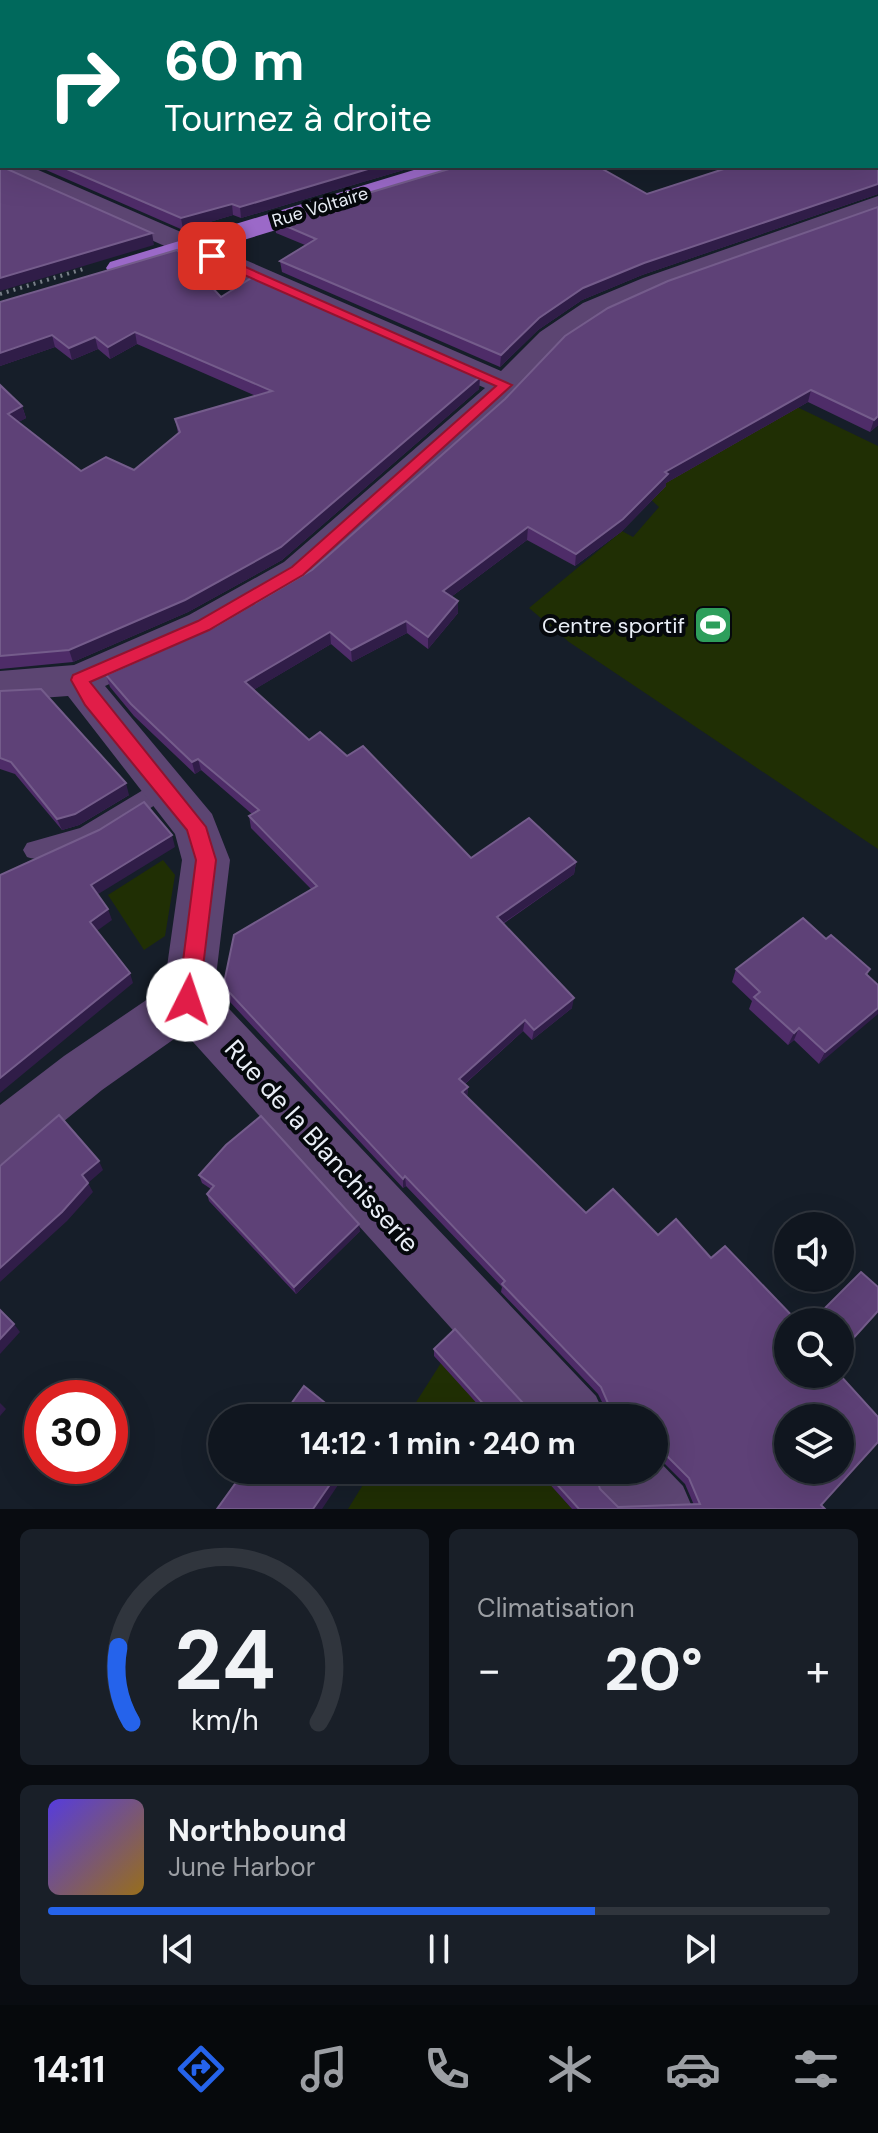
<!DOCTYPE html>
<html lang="fr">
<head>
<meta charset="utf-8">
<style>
  body { margin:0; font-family:"DM Sans",sans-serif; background:#191f28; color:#f1f3f6; height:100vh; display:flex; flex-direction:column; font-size:30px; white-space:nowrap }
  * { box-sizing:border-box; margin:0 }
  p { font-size:26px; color:#9c9fa4 }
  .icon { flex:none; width:44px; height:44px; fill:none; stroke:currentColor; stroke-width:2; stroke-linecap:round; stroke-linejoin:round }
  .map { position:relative; height:1509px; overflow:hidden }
  .drawer { display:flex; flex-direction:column; gap:20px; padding:20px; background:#090c11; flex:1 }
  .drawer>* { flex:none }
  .banner { position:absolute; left:0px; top:0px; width:878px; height:168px; box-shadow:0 8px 32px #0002,0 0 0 2px #30353d; background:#00695c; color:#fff; overflow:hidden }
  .tools { position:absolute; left:774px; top:1212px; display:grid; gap:16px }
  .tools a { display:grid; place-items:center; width:80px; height:80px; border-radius:50%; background:#10161f; box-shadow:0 8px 32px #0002,0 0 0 2px #30353d; font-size:40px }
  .speed { position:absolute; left:24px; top:1380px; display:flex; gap:16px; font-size:40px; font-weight:700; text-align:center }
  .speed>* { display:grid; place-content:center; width:104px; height:104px; border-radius:50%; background:#10161f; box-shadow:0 8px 32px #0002,0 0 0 2px #30353d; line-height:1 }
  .speed .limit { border:12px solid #d22; background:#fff; color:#111 }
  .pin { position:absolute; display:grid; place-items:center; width:68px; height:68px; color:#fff; margin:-34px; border-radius:16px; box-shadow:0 4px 12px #0006 }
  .me { position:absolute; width:88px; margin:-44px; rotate:4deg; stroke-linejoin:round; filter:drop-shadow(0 0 6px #0008) }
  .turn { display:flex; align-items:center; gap:28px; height:168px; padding:0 32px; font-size:36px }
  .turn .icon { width:104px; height:104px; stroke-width:2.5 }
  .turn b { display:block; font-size:56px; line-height:68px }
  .big { font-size:60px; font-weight:700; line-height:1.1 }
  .drawer .card { flex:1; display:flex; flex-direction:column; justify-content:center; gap:12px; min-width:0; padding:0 28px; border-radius:12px; background:#191f28 }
  .drawer .dial { align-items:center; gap:0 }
  .dial svg { height:208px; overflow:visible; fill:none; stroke:#30353d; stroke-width:7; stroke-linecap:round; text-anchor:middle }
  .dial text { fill:#f1f3f6; stroke:none }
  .song { display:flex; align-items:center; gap:24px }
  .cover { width:96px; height:96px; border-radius:12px; background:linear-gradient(135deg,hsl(250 70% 55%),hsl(40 70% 35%)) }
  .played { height:8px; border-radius:4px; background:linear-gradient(90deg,#2563eb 70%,#30353d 70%) }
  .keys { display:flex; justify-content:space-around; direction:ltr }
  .heat { display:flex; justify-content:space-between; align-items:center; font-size:44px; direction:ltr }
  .drawer .tiles { flex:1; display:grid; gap:20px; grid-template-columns:1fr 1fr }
  .card:last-child { grid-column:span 2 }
  .trip { position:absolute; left:208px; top:1404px; width:460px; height:80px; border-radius:40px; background:#10161f; box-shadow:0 8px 32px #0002,0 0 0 2px #30353d; font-weight:700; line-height:80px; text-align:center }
  .dock { display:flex; height:128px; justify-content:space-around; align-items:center; background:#06090c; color:#9c9fa4 }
  .dock .icon { width:56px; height:56px }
  .dock .selected { color:#2563eb }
  .dock b { font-size:36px; color:#f1f3f6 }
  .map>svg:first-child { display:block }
</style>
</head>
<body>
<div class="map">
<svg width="878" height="1509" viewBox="0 0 878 1509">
  <rect width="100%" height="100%" fill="#161e29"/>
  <g fill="#202f04">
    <polygon points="793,405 878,446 878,849 569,642 529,608 622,531 633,537 659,507 646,495"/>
    <polygon points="163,860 175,875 165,936 144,950 108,895"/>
    <polygon points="441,1363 492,1418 406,1418"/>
    <polygon points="372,1470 538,1470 572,1509 348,1509"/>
  </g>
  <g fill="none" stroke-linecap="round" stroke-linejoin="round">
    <polyline stroke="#777e87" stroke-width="4" stroke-dasharray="2 5" stroke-linecap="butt" points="0,294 87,268"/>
    <path fill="#5c4572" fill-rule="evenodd" d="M163 778 171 781 174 787 171 793C141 816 65 870 27 857L23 850 27 843 80 828Z"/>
    <g fill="#5c4572" fill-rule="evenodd">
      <polygon points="0,159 2,166 29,166 501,371 540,332 583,303 643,278 878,196 878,214 665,290 605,317 562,346 502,409 312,580 217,635 105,686 212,814 230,860 214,993 596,1396 606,1418 532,1418 184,1032 102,1090 19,1158 0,1165 0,1105 64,1056 164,988 182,860 175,834 68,696 0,701 0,671 74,665 189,615 284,562 485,388 0,173"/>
      <polygon points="654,1456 683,1486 693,1509 615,1509 600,1493 591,1470 654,1470"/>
    </g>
    <g fill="#9b69c8" fill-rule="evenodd">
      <polygon points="220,0 248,0 249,2 221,2"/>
      <polygon points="310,0 338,0 309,2"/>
      <polygon points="427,166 470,166 466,172 132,274 110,274 106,268 110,262"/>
    </g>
  </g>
  <g fill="#4e2c68">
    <polygon points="878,146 878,194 642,275 582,300 538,330 500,367 282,272 280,261 305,245 276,233 274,221 647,194"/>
    <polygon points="37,166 417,166 241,218 233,215 183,230"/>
    <polygon points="878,207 878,425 870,432 808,402 666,483 666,486 621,532 575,566 527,540 451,597 458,601 458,613 428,649 407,633 352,662 331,644 253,690 309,740 471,858 576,862 574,874 503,924 572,1008 532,1040 523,1031 465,1084 468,1087 467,1097 825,1509 572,1509 537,1470 594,1470 600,1489 618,1507 694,1505 685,1484 656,1455 654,1462 654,1418 490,1418 434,1356 434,1349 533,1414 608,1414 598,1394 501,1292 502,1287 406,1186 403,1188 230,1002 224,983 311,889 251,828 249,816 252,814 201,770 195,774 134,716 110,687 106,675 216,626 312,570"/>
    <polygon points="221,297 480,377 479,389 282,560 188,612 73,662 0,669 0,385 22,406 26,418 18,422 81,471 134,470 178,433 175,419 256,396 137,344 110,359 98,349 72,360 55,347 0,366 0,302"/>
    <polygon points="0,691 129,795 79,825 62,830 15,774 0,769"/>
    <polygon points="826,939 870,969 819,1064 794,1040 788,1045 749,1009 752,1001 732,982 736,969"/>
    <polygon points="199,1175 360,1231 296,1294 209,1201 207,1194 211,1189 202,1183"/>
  </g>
  <g fill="#301d48">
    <polygon points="378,166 417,166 241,218 240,207"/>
    <polygon points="878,184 878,194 642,275 582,300 538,330 500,367 501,355 539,318 583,288 644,263"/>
    <polygon points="232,204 233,215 183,230 181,218"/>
    <polygon points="152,233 154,245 0,291 0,278"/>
    <polygon points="135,332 137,344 110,359 108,347"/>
    <polygon points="52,335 55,347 0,366 0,353"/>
    <polygon points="95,337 98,349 72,360 69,348"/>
    <polygon points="480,377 479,389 282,560 188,612 73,662 69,650"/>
    <polygon points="811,390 808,402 666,483 666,486 621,532 575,566 576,554 665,472"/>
    <polygon points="22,406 26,418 12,426 8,414"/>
    <polygon points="878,416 878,425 870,432 874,420"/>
    <polygon points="528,527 527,540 443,603 443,591"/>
    <polygon points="458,601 458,613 428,649 428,637"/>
    <polygon points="406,621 407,633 352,662 351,650"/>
    <polygon points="330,632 331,644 247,694 245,682"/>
    <polygon points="198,759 201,770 195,774 192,762"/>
    <polygon points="126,783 129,795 79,825 62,830 57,819"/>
    <polygon points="172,835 175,847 95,896 91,885"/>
    <polygon points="576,862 574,874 496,928 497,917"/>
    <polygon points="108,909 112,920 94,933 90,922"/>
    <polygon points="130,973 133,983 0,1093 0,1078"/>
    <polygon points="574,998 572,1008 532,1040 534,1030"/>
    <polygon points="878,1008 878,1014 819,1064 825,1052"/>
    <polygon points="525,1020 523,1031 459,1089 459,1079"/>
    <polygon points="799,1028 794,1040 788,1045 794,1033"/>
    <polygon points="468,1087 467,1097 462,1102 462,1092"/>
    <polygon points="99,1161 103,1170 88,1183 93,1192 67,1221 0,1282 0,1268 82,1175"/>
    <polygon points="405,1176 406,1186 403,1188 403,1179"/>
    <polygon points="359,1224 360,1231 296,1294 294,1287"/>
    <polygon points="14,1324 20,1332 0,1354 0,1339"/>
    <polygon points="0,1403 6,1409 0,1416"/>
    <polygon points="340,1470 348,1470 322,1509 313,1509"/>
  </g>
  <g fill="#5e4177" stroke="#745c8b" stroke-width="2" fill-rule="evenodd">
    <polygon points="0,0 205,0 224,2 2,2 1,152 0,148"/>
    <polygon points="333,0 878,0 878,21 876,33 876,2 317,2"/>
    <polygon points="876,36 878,37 878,128 877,127 876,142"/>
    <polygon points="876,145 878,146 878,184 644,263 583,288 539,318 501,355 280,261 316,239 274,221 459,166 597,166 647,194 733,166 876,166"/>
    <polygon points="0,166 152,233 0,278"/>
    <polygon points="60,166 378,166 240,207 232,204 181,218"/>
    <path d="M878 207V416L874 420 811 390 665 472 668 474 623 519 576 554 528 527 443 591 458 601 428 637 406 621 351 650 330 632 245 682 309 740 320 732 347 756 363 746 471 858 529 818 576 862 497 917 574 998 534 1030 525 1020 459 1079 468 1087 462 1092 586 1213 613 1189 658 1235 676 1219 711 1258 725 1246 798 1322H788V1374H839L878 1417V1442L821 1505 825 1509H579L544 1470H594L600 1489 618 1507 700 1504 689 1478 658 1447 654 1461V1418H496L434 1349 455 1329 533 1414H609L611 1410 601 1387 502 1284 505 1281 405 1176 403 1179 228 991 224 983 234 935 317 886 249 816 259 810 198 759 192 762 131 704 106 675 216 626 312 570 505 399 565 336 608 308 668 281ZM788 1418H840V1470H788Z"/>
    <polygon points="177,250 221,297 253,277 480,377 281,547 185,600 69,650 0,656 0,385 22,406 8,414 81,471 106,457 134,470 180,432 175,419 272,391 135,332 108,347 95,337 69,348 52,335 0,353 0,302"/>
    <polygon points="41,689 126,783 75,814 57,819 11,762 0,758 0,691"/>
    <polygon points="144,802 172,835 91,885 108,909 90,922 130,973 0,1078 0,875 99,830"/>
    <polygon points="803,918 826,939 831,935 870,969 866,974 878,985 878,1008 825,1052 799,1028 794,1033 754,997 760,992 736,969"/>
    <polygon points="59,1115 99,1161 82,1175 88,1183 62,1212 0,1268 0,1166"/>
    <polygon points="261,1116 359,1224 294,1287 207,1194 214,1186 199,1175 226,1145"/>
    <polygon points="861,1272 878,1287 878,1311 840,1353 840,1322 811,1322"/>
    <polygon points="0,1310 14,1324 0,1339"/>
    <polygon points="304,1386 344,1418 281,1418"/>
    <polygon points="245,1470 340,1470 313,1509 217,1509"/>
  </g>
  <polygon fill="#e11d48" stroke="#92132f" stroke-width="2" points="208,254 216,254 512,385 303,575 209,630 90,682 206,827 216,860 199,1000 196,1007 188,1009 181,1007 178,1000 196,860 187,830 85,705 71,680 73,675 198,621 292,567 496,386 208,259"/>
  <defs>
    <g id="stadium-square" transform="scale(2)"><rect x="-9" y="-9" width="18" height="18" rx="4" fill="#2e9e5b" stroke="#05080c"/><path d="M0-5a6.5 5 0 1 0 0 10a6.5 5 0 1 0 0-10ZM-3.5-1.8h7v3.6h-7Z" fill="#fff"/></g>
  </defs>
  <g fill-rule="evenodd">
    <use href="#stadium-square" x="713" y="625"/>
  </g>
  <g text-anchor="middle" stroke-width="8" stroke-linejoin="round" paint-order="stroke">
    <g font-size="18" fill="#e9eef6" stroke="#05080c">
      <text transform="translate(320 207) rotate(-17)" y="6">Rue Voltaire</text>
    </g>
    <g font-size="22" fill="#e9eef6" stroke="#05080c" text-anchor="end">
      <text x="685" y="633">Centre sportif</text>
    </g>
    <g font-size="26" fill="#e9eef6" stroke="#05080c">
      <text transform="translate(322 1146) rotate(48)" y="9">Rue de la Blanchisserie</text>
    </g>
  </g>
</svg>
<div class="tools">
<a><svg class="icon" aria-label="sound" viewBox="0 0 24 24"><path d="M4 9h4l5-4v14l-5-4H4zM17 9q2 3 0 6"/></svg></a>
<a><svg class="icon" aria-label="search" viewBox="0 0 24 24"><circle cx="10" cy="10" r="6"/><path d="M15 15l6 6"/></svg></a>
<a><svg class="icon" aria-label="layers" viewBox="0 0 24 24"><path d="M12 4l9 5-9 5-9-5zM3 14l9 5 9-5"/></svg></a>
</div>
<div class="speed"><div class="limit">30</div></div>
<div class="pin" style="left:212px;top:256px;background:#d93025"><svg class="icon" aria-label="arrive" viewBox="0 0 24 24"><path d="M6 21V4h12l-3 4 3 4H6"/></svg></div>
<svg class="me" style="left:188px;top:1000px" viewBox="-20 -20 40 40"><circle r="19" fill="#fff"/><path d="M0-13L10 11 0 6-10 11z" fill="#e11d48"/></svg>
<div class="trip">14:12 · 1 min · 240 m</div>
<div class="banner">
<div class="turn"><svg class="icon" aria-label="right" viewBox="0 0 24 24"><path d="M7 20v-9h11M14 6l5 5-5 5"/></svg><div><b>60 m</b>Tournez à droite</div></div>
</div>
</div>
<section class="drawer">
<div class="tiles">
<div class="card dial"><svg viewBox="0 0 100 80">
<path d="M14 69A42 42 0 1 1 86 69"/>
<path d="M14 69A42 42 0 0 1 9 40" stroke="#2563eb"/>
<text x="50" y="56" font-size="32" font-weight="700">24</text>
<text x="50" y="72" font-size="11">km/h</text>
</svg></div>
<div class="card"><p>Climatisation</p>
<div class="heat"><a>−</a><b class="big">20°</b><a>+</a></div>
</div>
<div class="card">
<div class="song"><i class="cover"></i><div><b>Northbound</b><p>June Harbor</p></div></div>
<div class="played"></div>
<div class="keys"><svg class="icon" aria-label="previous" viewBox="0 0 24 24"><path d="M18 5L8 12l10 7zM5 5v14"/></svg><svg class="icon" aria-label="pause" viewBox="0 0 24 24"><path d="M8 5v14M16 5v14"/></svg><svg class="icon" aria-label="next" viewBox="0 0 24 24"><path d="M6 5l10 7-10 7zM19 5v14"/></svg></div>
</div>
</div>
</section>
<nav class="dock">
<b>14:11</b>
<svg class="icon selected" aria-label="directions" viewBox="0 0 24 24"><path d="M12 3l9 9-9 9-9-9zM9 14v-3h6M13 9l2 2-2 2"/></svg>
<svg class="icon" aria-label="music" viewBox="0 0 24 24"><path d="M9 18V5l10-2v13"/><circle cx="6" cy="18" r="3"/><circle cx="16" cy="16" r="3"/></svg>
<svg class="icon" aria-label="phone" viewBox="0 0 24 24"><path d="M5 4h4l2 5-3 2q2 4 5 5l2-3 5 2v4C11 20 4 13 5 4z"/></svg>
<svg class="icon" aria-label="climate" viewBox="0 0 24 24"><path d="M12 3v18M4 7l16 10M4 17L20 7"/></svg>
<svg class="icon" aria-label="car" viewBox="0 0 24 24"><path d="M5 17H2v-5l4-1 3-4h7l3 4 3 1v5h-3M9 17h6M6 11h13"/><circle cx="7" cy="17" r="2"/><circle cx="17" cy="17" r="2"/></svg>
<svg class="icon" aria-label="filters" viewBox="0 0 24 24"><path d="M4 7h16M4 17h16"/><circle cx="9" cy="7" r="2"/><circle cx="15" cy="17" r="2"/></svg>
</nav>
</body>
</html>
